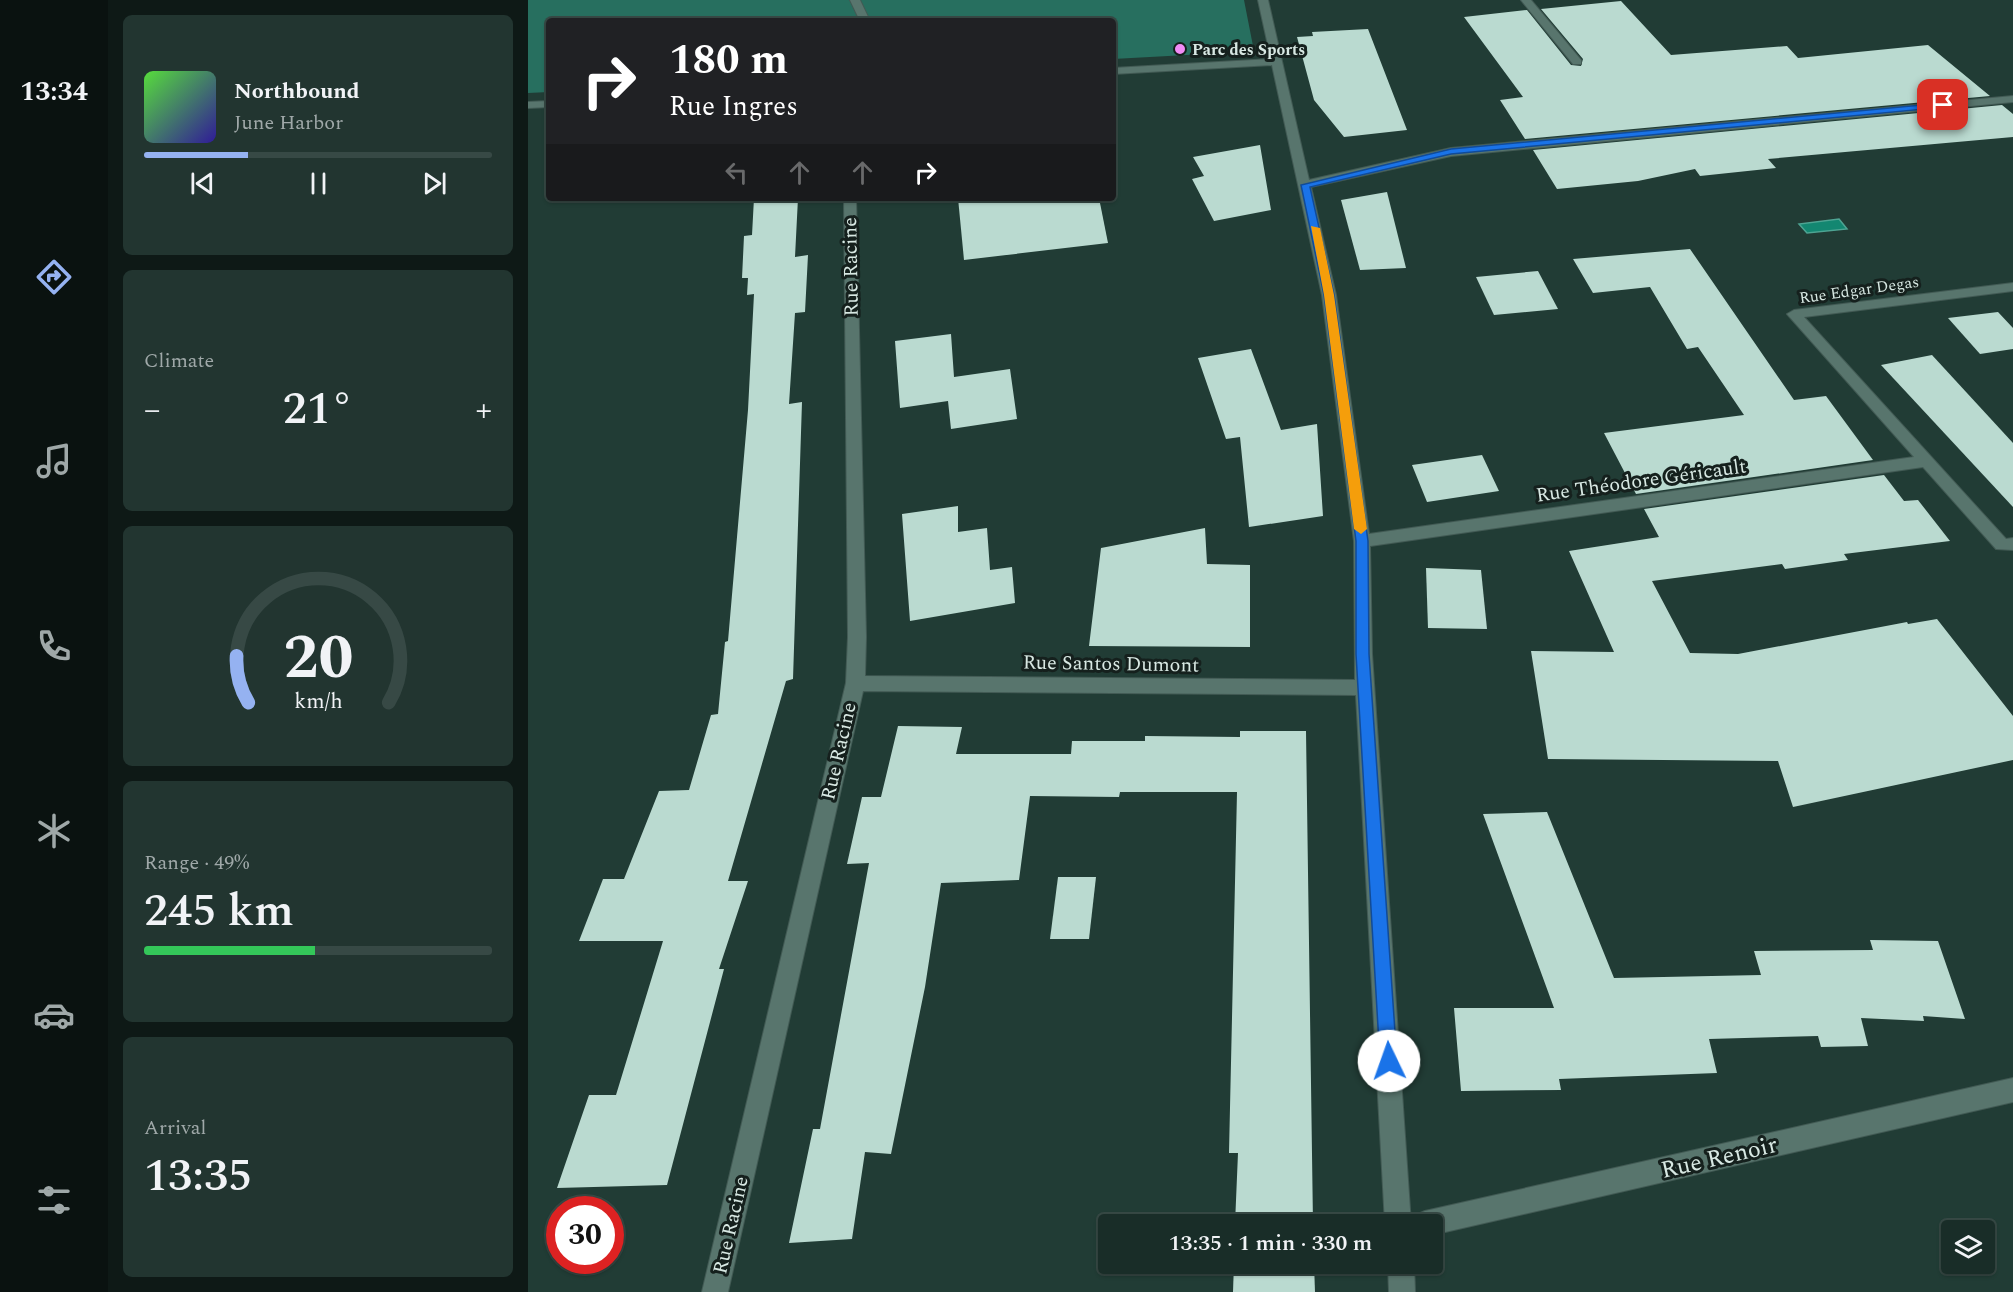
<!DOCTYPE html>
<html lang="en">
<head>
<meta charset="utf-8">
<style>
  body { margin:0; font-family:Spectral,serif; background:#223530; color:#f1f3f6; height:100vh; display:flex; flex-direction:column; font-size:22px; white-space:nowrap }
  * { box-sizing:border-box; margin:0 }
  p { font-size:20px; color:#9fa8a8 }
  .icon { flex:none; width:33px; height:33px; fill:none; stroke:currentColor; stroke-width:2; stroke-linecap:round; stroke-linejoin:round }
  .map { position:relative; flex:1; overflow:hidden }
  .side { display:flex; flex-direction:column; gap:15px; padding:15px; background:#0e1916; width:420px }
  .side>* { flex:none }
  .banner { position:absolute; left:18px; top:18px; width:570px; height:183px; border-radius:6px; box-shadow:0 2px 4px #0004,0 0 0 2px #374945; background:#202124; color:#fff; overflow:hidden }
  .buttons { position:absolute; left:1413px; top:1220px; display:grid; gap:12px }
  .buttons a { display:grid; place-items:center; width:54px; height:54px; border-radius:6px; background:#192d28; box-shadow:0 2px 4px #0004,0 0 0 2px #374945; font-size:30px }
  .speed { position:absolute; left:18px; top:1196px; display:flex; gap:12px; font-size:30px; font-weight:700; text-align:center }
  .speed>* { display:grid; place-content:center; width:78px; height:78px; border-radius:50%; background:#192d28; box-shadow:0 2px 4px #0004,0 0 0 2px #374945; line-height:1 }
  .speed .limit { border:9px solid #d22; background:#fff; color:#111 }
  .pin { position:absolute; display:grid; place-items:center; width:51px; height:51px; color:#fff; margin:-26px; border-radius:12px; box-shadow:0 3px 9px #0006 }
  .me { position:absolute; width:66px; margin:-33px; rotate:357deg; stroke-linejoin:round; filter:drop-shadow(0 0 4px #0008) }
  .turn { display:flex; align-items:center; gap:21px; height:126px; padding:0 24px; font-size:27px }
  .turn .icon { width:78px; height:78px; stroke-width:2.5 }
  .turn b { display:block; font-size:42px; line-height:51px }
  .lanes { display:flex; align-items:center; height:57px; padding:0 24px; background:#0003; justify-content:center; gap:30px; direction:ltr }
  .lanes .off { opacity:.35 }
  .big { font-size:45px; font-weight:600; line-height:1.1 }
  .side .tile { flex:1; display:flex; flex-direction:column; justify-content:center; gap:9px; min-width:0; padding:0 21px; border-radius:9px; background:#223530 }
  .side .dial { align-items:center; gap:0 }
  .dial svg { height:156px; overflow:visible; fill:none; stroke:#374945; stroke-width:7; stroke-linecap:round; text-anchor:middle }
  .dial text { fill:#f1f3f6; stroke:none }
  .song { display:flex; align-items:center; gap:18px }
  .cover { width:72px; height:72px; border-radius:9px; background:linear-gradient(135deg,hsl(110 70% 55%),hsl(250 70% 35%)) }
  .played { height:6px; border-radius:3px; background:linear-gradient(90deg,#95b2f1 30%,#374945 30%) }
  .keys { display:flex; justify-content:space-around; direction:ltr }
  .heat { display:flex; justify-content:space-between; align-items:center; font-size:33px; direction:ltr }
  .charge { height:9px; border-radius:4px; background:linear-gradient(90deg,#34c759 49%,#374945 0) }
  .trip { position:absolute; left:570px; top:1214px; width:345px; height:60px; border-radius:6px; background:#192d28; box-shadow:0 2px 4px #0004,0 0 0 2px #374945; font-weight:600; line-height:60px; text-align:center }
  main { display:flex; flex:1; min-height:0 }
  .dock { display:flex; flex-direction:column; width:108px; justify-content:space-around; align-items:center; background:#0a1210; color:#9fa8a8 }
  .dock .icon { width:42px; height:42px }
  .dock .selected { color:#95b2f1 }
  .dock b { font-size:27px; color:#f1f3f6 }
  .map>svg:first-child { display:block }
</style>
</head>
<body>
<main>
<nav class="dock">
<b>13:34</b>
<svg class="icon selected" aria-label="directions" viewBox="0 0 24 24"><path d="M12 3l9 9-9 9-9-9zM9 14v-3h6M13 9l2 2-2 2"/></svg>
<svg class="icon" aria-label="music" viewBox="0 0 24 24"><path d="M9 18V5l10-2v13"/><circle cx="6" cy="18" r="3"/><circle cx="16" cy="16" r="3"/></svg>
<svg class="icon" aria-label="phone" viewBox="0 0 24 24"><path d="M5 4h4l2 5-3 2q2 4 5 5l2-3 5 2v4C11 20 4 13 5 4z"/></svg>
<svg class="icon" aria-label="climate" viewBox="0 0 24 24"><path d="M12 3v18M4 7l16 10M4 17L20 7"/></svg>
<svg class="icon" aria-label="car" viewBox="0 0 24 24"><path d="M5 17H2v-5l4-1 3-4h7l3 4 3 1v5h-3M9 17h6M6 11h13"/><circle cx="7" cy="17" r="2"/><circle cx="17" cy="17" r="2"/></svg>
<svg class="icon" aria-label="filters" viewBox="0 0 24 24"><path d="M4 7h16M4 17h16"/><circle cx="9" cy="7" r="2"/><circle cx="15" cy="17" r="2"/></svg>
</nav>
<section class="side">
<div class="tile">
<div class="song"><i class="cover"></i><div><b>Northbound</b><p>June Harbor</p></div></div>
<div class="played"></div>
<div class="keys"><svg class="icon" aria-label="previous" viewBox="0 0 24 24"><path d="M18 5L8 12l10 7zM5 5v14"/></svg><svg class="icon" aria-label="pause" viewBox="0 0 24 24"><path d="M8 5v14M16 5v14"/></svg><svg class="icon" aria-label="next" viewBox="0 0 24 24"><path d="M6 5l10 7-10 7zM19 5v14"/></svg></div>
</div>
<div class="tile"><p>Climate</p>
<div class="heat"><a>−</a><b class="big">21°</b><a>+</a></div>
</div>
<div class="tile dial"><svg viewBox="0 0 100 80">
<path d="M14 69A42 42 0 1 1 86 69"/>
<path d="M14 69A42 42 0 0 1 8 45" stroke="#95b2f1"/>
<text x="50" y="56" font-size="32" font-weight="700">20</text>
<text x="50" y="72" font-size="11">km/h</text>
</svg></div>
<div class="tile"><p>Range · 49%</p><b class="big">245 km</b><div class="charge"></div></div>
<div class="tile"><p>Arrival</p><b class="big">13:35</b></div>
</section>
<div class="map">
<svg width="1485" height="1292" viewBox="0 0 1485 1292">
  <rect width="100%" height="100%" fill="#213c35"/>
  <polygon fill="#276f5f" points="0,0 716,0 725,46 714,52 585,59 585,21 21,21 21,92 0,93"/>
  <polygon fill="#138771" stroke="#4ea493" stroke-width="1.5" points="1311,219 1319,229 1279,233 1271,224"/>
  <g fill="#badad0">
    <polygon points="1093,1 1143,55 1259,46 1270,58 1400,45 1462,96 997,139 972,100 995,97 936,17 999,10 1043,65 1053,66 1055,59 1013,9"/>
    <polygon points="840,29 879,130 816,137 786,100 769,37 785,36 784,32"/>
    <polygon points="1474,105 1485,114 1485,137 1240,159 1248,168 1172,176 1167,169 1110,181 1029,189 1005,150"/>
    <polygon points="732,145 743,210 686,221 664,179 676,176 665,157"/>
    <polygon points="859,192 878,268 832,270 813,200"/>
    <polygon points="226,198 270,198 267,257 280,255 277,312 267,313 261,404 274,402 265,679 258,681 200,881 220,881 191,969 196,969 139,1185 29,1188 61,1095 88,1095 135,941 51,941 75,879 96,879 131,791 161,790 183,715 190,714 197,642 200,641 220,410 226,294 219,295 220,278 214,278 216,236 224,235"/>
    <polygon points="430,198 571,198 580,243 436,260"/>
    <polygon points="1162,249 1266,400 1298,396 1345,460 1108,494 1076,433 1216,415 1170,347 1159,349 1122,287 1065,293 1045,259"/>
    <polygon points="1010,271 1030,309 966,315 948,277"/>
    <polygon points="1470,312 1485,328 1485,349 1452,354 1420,318"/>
    <polygon points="423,334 426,377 482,369 489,419 423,429 420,401 372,408 367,341"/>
    <polygon points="723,349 753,430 789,424 795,516 721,527 712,437 698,439 670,358"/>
    <polygon points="1404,355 1485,443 1485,507 1353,365"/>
    <polygon points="954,455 971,491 899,502 884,465"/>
    <polygon points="1356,475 1376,501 1390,500 1422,541 1316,554 1320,560 1257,569 1254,564 1124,581 1162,653 1210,654 1379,622 1380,624 1409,619 1485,716 1485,760 1265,807 1250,761 1020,759 1003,651 1086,652 1041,551 1131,537 1116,509"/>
    <polygon points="430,506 430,532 459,528 462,570 484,567 487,603 382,621 374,514"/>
    <polygon points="677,528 679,564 722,565 722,647 561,646 573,548"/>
    <polygon points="898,568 953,570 959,629 900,628"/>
    <polygon points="370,726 434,727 428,754 543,754 544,741 617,741 617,736 712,737 712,731 778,731 785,1224 707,1224 710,1153 701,1153 709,792 592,792 591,797 502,796 491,880 413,883 397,987 363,1154 337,1152 324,1239 261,1243 285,1129 292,1129 341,863 319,864 334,797 353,797"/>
    <polygon points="1019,812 1086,978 1233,975 1226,951 1345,950 1342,940 1410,941 1437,1019 1395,1016 1396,1021 1333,1018 1340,1046 1293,1047 1290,1036 1181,1039 1189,1073 1031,1079 1033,1090 933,1091 926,1008 1026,1008 955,814"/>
    <polygon points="530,877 568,877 561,939 522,939"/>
    <polygon points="706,1263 786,1263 787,1292 705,1292"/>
  </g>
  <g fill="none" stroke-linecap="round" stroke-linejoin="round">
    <g stroke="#425a54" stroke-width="2">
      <g id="street">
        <polygon points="322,0 332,0 342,21 332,21"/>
        <polygon points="730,0 740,0 781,180 923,148 1485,96 1485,102 923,156 783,187 808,295 841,534 1386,457 1259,314 1266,310 1485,283 1485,291 1276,317 1478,539 1485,538 1485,550 1468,549 1395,467 842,546 844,654 883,1224 857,1224 828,695 335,691 200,1292 174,1292 318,683 320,637 316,198 328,198 338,637 337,676 827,680 826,541 794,295 744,65 585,74 585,68 743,59"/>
        <polygon points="993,0 1003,0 1053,60 1053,64 1045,64"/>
        <polygon points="21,101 21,107 0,108 0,102"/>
        <polygon points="1485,1078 1485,1102 904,1235 904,1224 884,1224 888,1215 897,1211"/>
        <polygon points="860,1263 886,1263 887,1292 861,1292"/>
      </g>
    </g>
    <use href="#street" fill="#58756d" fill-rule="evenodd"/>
  </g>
  <polygon fill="#1a73e8" stroke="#114b97" stroke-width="1.5" points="1415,103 1418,107 923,154 782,187 806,295 840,541 841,654 869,1061 867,1067 861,1070 854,1067 852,1061 828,654 828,541 796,295 773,185 923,149"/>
  <polygon fill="#f59e0b" points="783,226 792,228 806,295 839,529 833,534 826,529 796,295"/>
  <circle fill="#f08bf5" stroke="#15201d" stroke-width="2" cx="652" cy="49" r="6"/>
  <g text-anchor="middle" stroke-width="6" stroke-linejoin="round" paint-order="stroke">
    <g font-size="16" font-weight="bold" fill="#d8e8e3" stroke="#15201d" text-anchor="start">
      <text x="664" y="55">Parc des Sports</text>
    </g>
    <g font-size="16" fill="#d8e8e3" stroke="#15201d">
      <text transform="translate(1331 289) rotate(-8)" y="6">Rue Edgar Degas</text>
    </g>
    <g font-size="20" fill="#d8e8e3" stroke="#15201d">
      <text transform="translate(322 267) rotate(-91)" y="7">Rue Racine</text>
      <text transform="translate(1113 480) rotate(-8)" y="7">Rue Théodore Géricault</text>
      <text transform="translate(583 663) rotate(1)" y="7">Rue Santos Dumont</text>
      <text transform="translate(310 751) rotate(-77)" y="7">Rue Racine</text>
      <text transform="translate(202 1225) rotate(-77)" y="7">Rue Racine</text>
    </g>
    <g font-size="24" fill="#d8e8e3" stroke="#15201d">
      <text transform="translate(1191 1157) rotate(-13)" y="8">Rue Renoir</text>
    </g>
  </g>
</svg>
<div class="buttons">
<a><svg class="icon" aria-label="layers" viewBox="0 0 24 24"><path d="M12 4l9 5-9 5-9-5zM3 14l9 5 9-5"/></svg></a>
</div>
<div class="speed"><div class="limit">30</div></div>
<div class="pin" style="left:1415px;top:105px;background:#d93025"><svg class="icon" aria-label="arrive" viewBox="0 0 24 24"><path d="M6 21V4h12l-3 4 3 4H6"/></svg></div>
<svg class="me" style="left:861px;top:1061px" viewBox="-20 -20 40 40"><circle r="19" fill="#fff"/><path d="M0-13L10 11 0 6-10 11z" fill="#1a73e8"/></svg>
<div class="trip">13:35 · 1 min · 330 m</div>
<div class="banner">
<div class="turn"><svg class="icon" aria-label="right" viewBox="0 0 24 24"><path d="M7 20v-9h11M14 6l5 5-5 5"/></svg><div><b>180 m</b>Rue Ingres</div></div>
<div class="lanes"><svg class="icon off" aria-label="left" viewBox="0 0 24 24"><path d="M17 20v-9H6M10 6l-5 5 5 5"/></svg><svg class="icon off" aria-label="ahead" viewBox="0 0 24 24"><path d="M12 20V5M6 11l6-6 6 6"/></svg><svg class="icon off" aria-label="ahead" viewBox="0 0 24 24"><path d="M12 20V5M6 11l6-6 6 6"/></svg><svg class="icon" aria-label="right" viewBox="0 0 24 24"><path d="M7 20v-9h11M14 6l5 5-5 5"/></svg></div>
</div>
</div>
</main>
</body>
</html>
